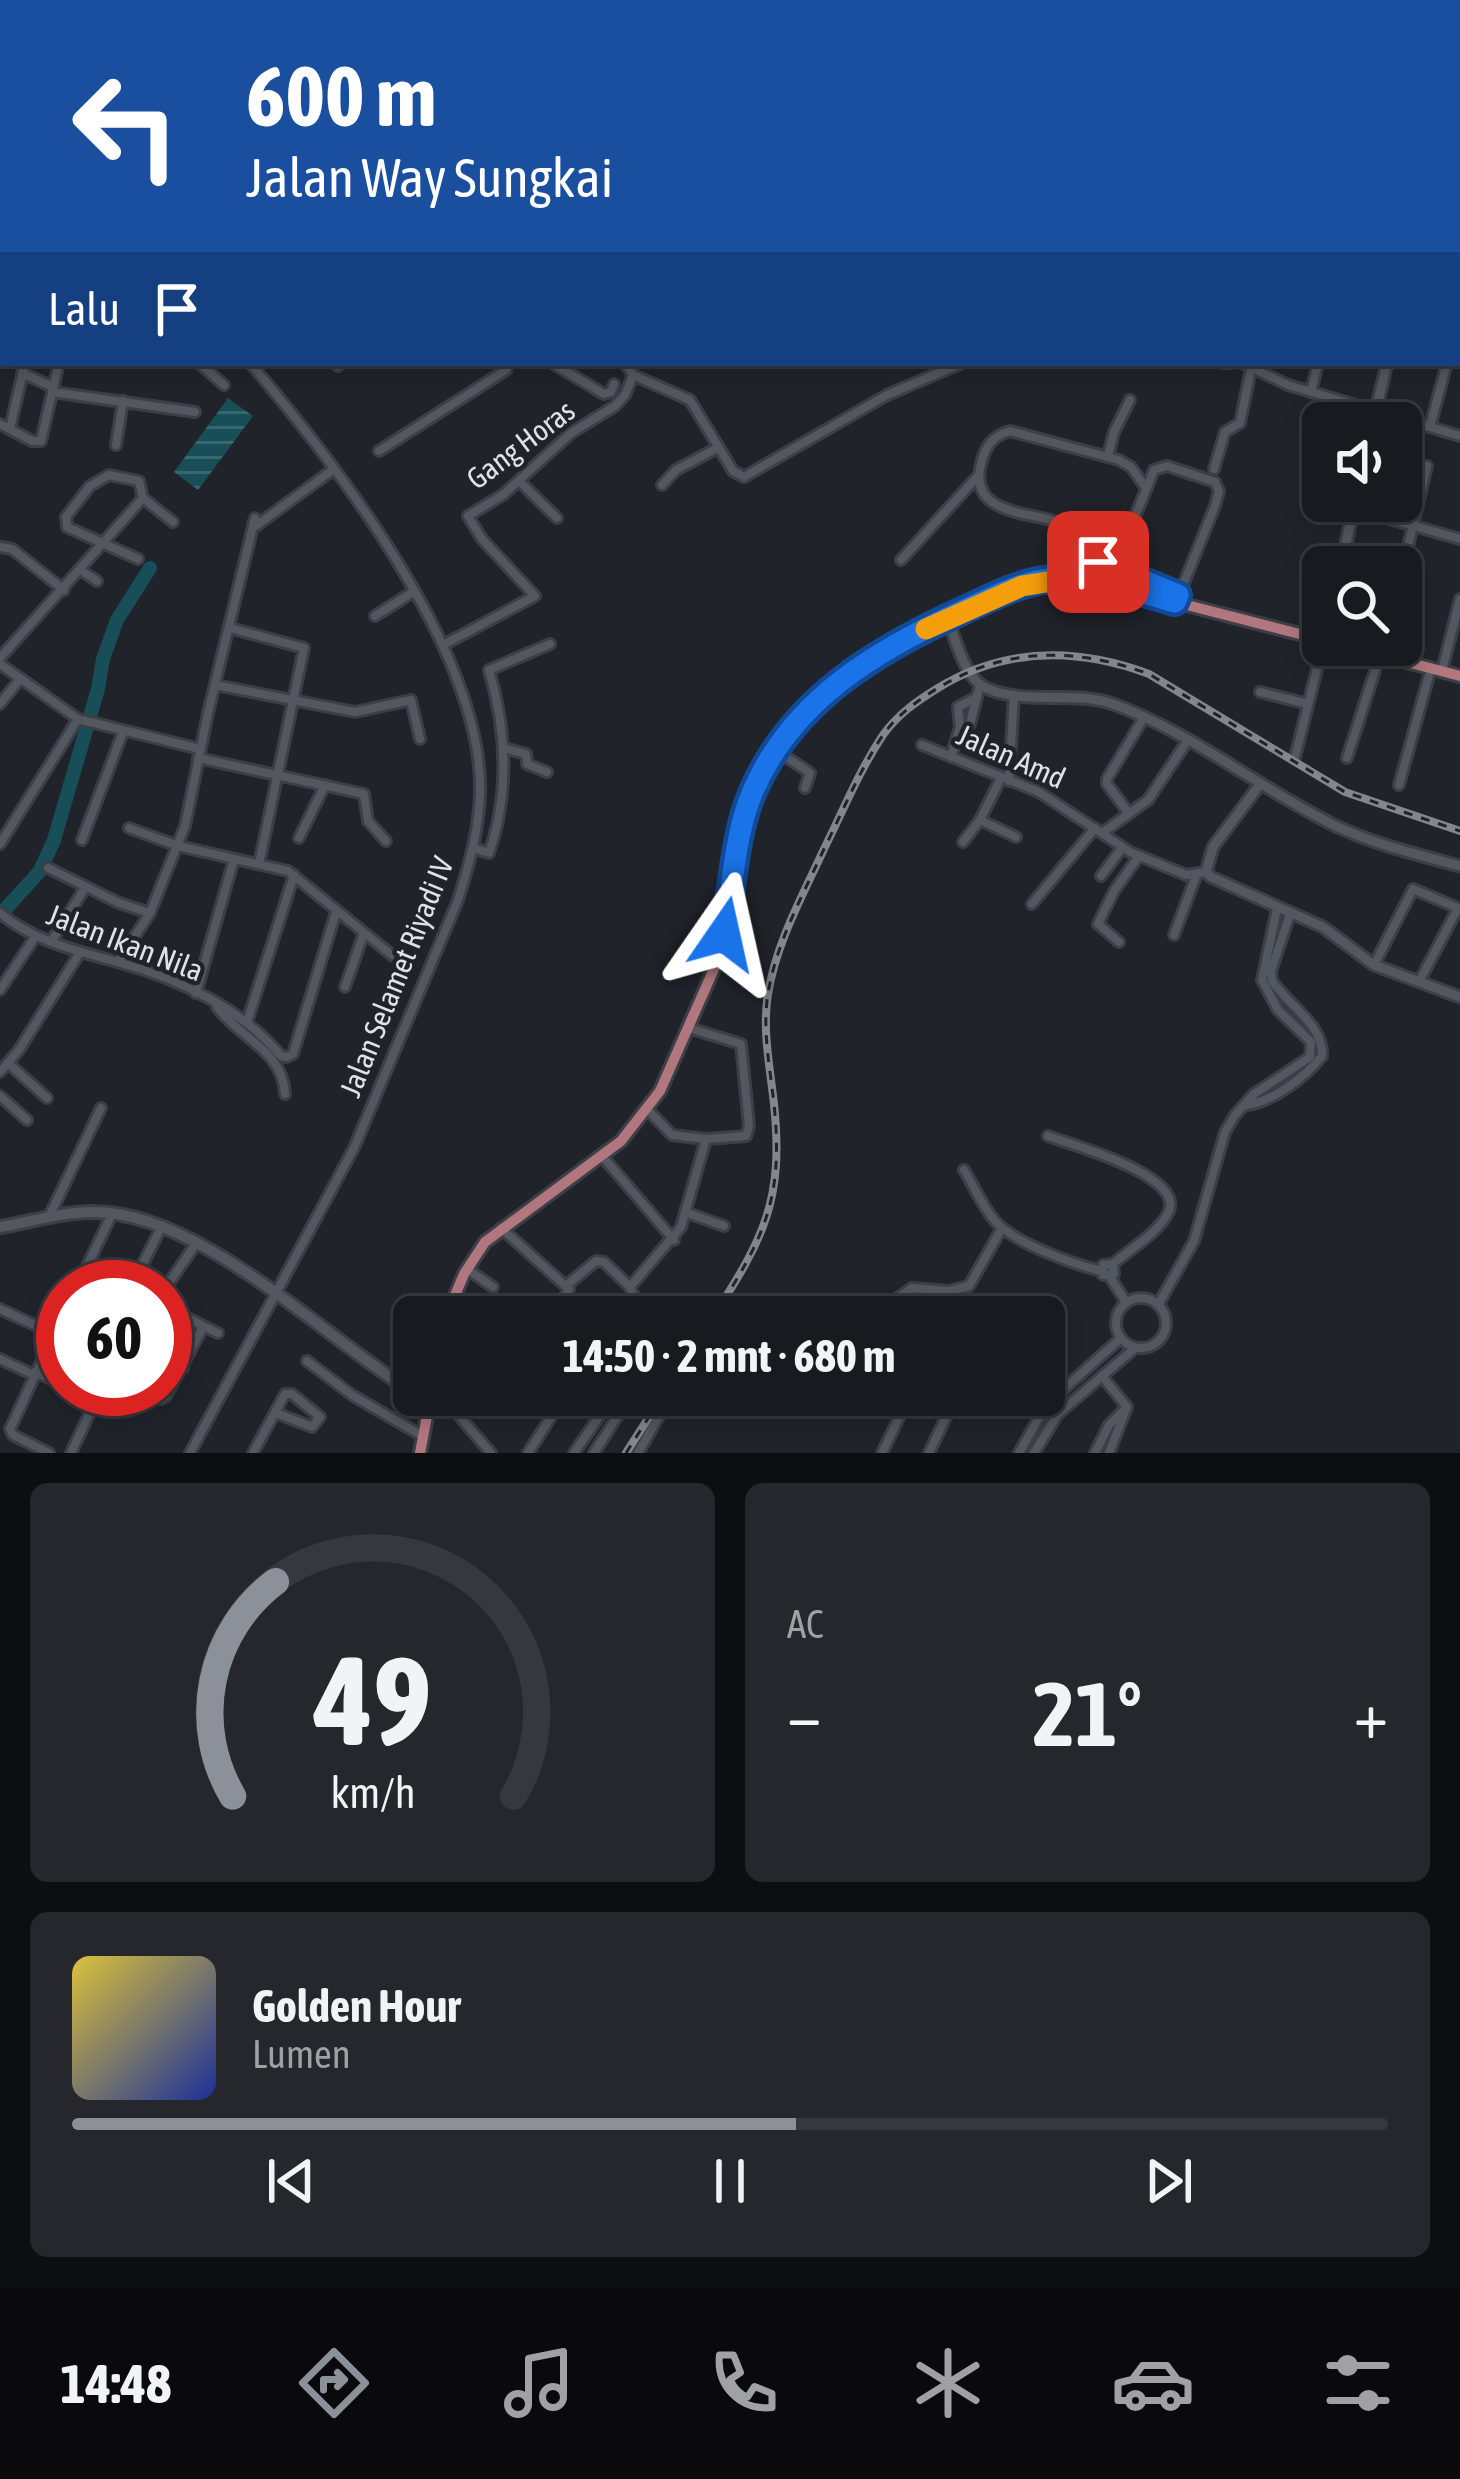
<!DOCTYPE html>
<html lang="id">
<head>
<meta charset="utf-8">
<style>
  body { margin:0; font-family:"Asap Condensed",sans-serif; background:#25272d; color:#f1f3f6; height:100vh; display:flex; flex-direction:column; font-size:45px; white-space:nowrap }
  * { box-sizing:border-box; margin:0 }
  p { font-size:39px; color:#9fa1a5 }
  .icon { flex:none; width:66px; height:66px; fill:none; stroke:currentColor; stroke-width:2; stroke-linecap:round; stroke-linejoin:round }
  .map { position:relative; height:1453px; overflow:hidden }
  .side { display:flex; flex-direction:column; gap:30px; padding:30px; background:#0d0e12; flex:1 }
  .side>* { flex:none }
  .top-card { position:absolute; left:0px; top:0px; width:1461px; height:366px; box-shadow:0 6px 18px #0003,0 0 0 3px #36383e; background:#1a4fa0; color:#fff; overflow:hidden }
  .fabs { position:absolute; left:1302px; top:402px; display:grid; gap:24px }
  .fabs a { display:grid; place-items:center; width:120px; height:120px; border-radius:18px; background:#181a20; box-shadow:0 6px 18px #0003,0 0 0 3px #36383e; font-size:60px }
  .speed { position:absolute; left:36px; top:1260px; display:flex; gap:24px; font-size:60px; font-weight:700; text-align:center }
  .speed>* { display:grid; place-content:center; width:156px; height:156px; border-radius:50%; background:#181a20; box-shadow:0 6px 18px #0003,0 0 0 3px #36383e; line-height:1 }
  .speed .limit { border:18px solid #d22; background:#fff; color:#111 }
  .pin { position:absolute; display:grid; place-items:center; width:102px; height:102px; color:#fff; margin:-51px; border-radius:24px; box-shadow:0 6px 18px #0006 }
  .me { position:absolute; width:132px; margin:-66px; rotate:11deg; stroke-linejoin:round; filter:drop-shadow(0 0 9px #0008) }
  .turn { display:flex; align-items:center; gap:42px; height:252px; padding:0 48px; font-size:54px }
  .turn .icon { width:156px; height:156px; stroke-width:2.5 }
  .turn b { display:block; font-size:84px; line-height:102px }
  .then { display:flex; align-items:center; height:114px; padding:0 48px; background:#0003; gap:24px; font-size:45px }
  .big { font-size:90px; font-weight:700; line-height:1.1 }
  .side .card { flex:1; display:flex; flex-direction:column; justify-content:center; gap:18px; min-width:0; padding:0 42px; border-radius:18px; background:#25272d }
  .side .dial { align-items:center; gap:0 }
  .dial svg { height:312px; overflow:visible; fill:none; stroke:#36383e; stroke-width:7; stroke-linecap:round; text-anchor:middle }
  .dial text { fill:#f1f3f6; stroke:none }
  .song { display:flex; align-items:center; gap:36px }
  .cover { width:144px; height:144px; border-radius:18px; background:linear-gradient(135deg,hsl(50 70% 55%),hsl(230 70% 35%)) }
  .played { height:12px; border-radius:6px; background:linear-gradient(90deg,#8c9099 55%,#36383e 55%) }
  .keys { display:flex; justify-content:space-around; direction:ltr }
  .heat { display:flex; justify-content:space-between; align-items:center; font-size:66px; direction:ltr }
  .side .tiles { flex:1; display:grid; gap:30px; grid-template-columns:1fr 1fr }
  .card:last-child { grid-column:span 2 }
  .trip { position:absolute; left:393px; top:1296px; width:672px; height:120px; border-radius:18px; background:#181a20; box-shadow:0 6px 18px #0003,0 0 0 3px #36383e; font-weight:700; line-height:120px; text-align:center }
  .menu { display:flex; height:192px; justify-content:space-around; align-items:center; background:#0a0a0d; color:#9fa1a5 }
  .menu .icon { width:84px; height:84px }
  .menu .active { color:#8c9099 }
  .menu b { font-size:54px; color:#f1f3f6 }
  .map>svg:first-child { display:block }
</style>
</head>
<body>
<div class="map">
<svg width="1460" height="1453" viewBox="0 0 1460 1453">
  <defs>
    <pattern id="water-rules" width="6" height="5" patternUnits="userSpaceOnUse" patternTransform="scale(3)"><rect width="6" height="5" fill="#184e58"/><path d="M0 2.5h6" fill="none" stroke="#396770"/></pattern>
  </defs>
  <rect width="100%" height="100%" fill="#20232a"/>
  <polygon fill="url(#water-rules)" points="228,398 253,416 198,490 174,472"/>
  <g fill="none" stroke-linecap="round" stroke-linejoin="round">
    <polyline stroke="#184e58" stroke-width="14" points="0,915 40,871 54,840 98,689 103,659 117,620 150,568"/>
    <g stroke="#3d3f46" stroke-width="14">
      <g id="minor">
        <polyline points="95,0 97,3"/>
        <polyline points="233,0 237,3"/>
        <polyline points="304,0 308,3"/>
        <polyline points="399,0 404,3"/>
        <polyline points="599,0 601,3"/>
        <polyline points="736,0 736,3"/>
        <polyline points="742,0 743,3"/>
        <polyline points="862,0 867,3"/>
        <polyline points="57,3 59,0"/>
        <polyline points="352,3 354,0"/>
        <polyline points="439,3 440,0"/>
        <polyline points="1031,3 1032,0"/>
        <polyline points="1162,3 1163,0"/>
        <polyline points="1257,3 1257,0"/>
        <polyline points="1336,3 1346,0"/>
        <polyline points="1390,3 1390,0"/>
        <polyline points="1410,3 1411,0"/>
        <polyline points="0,41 3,42"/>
        <polyline points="0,146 3,148"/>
        <polyline points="0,200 3,201"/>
        <polyline points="1458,320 1460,312"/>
        <polyline points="199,363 224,385"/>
        <polyline points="336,363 338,366"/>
        <polyline points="552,363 604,394 611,392 614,384"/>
        <polyline points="625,363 633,375 690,400 733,471 744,477 887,395 962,363"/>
        <polyline points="1223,363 1231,363"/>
        <polyline points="1242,363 1288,385 1460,436"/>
        <polyline points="22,373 53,387"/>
        <polyline points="52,392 195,412"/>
        <polyline points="1311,392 1318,363"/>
        <polyline points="0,424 32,441 41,441 59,363"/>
        <polyline points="1430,427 1447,363"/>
        <polyline points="10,428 25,363"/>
        <polyline points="116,445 123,401"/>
        <polyline points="379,451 506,370 505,363"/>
        <polyline points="1108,456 1114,432 1130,400"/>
        <polyline points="1214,469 1225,432 1240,423 1251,369"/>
        <polyline points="519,481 557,518"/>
        <polyline points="662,485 676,470 719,447"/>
        <path d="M1146 488 1131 467 1119 460 1010 431C992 436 985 447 981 464 967 517 1037 512 1060 523 1077 532 1083 554 1100 563 1123 576 1153 585 1178 595"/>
        <polyline points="1354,509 1460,539"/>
        <polyline points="253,528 334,469"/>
        <polyline points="0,547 12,549 64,590"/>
        <polyline points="138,559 67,527 66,517 90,486 109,475 139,481 143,498 173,522"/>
        <polyline points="901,560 978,476"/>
        <polyline points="1114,568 1154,470 1167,466 1215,482 1219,491 1215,506 1179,595"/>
        <polyline points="82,571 97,581"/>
        <polyline points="1402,572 1427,466"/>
        <polyline points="375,616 413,592"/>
        <polyline points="230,628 304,648 259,864"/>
        <polyline points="445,644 535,596 482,539 468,516 504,494 571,433 615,406 625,395 633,375"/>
        <polyline points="0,658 143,498"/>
        <polyline points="0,664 78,719 200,749"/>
        <polyline points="1442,671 1460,599"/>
        <polyline points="215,685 355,712 411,700 420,739"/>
        <polyline points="1260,692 1308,704"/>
        <polyline points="0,704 20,679"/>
        <polyline points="970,724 980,685"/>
        <polyline points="922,745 1039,792 1130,852 1186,875 1206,872"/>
        <polyline points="504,748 526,754 527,764 547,772"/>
        <polyline points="776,750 810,773 805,788"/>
        <polyline points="951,757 960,727 958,707 977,697"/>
        <polyline points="1295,757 1323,645"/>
        <polyline points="198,758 364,794 368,821 386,841"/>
        <polyline points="1347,758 1380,655"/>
        <polyline points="1001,778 980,820 1016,837"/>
        <polyline points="1009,781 1014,695"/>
        <polyline points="1399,785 1431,668"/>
        <polyline points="1128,812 1107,784 1107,779 1143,719"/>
        <polyline points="129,828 178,846 288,871 393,956"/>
        <polyline points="1102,833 1148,800 1188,740"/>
        <polyline points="299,838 325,785"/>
        <polyline points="82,840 123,732"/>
        <polyline points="963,842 980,820"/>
        <polyline points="0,844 78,719"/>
        <path d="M473 848 489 853C510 792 507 732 489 670L550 644"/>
        <polyline points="48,868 119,903 150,913"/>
        <polyline points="1101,876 1122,848"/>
        <polyline points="1032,904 1095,828"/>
        <path d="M0 913C35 942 78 951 121 963 179 979 242 1009 281 1056L287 1057 293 1054 336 912"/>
        <polyline points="1174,935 1196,876"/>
        <polyline points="51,942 85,888"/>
        <polyline points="1119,942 1098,924 1114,891 1139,856"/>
        <polyline points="118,962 150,913 185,826 208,713 255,518"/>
        <polyline points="1374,965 1413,889 1458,908"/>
        <polyline points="1419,982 1458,908"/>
        <polyline points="345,987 364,933"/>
        <polyline points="0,990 35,937"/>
        <polyline points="196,993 234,859"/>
        <path d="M217 1007C238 1037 283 1050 285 1094"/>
        <polyline points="247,1022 294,875"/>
        <polyline points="8,1063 47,1098"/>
        <polyline points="0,1072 19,1050 79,954"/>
        <polyline points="0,1096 27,1120"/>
        <path d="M1247 1105C1274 1101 1305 1077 1322 1056 1324 1025 1288 1005 1272 981L1271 971 1290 914"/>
        <polyline points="648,1110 672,1135 706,1139 746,1136 749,1126 741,1044 689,1028"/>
        <path d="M1048 1136C1075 1146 1183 1175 1169 1211 1160 1232 1129 1250 1113 1264L1103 1265V1275L1114 1274 1113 1264"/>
        <polyline points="603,1157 674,1240"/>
        <path d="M964 1170C974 1186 982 1206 995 1221 1014 1243 1073 1264 1101 1271"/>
        <polyline points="685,1212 724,1226"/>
        <polyline points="49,1217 101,1108"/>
        <polyline points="501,1228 569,1289 559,1308 568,1317"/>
        <polyline points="467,1269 493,1287"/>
        <polyline points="1110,1277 1126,1302"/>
        <polyline points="567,1285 596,1261 604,1262 630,1287"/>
        <polyline points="77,1287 112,1214"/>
        <polyline points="131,1287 161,1228"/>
        <polyline points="165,1289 195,1245"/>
        <polyline points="633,1295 648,1308 652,1304 660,1311"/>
        <circle cx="1141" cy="1323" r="25"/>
        <polyline points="1158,1305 1194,1241 1225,1132 1235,1115 1254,1094 1310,1057 1311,1042 1278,1010 1262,980 1277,909"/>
        <polyline points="0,1309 63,1338"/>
        <polyline points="615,1317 633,1295 630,1287 681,1227 706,1139"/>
        <polyline points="887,1317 899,1297 912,1288 949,1291 969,1286 1002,1228"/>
        <polyline points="203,1326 218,1333"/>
        <polyline points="0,1359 34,1375"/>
        <polyline points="165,1359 183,1368"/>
        <polyline points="307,1361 352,1395 424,1437"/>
        <polyline points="35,1372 63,1384"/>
        <polyline points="1102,1376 1127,1407 1109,1453"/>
        <polyline points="76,1389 97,1398"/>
        <polyline points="136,1389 161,1399 166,1396 201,1331 202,1325 165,1307"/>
        <polyline points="1034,1395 1058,1414"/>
        <polyline points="430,1401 454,1410 491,1453"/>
        <polyline points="49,1453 13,1435 10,1429 63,1315"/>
        <polyline points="71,1453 101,1389"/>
        <path d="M190 1453 354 1148 458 900C469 865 479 830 480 793 484 655 337 465 250 363"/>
        <polyline points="253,1453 285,1394 292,1394 320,1417 312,1427 276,1413"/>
        <polyline points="528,1453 565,1395"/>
        <polyline points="574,1453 614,1395"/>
        <polyline points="594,1453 631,1395"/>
        <polyline points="638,1453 671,1395"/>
        <polyline points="882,1453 908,1399"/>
        <polyline points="929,1453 953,1402 952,1395"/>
        <polyline points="1019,1453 1046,1405 1121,1338"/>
        <polyline points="1034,1453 1058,1414 1135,1348"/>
        <polyline points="1095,1453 1109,1425 1127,1407"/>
      </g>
    </g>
    <g stroke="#3d3f46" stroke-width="15">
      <g id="tertiary">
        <polyline points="681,3 685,0"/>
        <polyline points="1373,423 1387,363"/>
        <polyline points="1341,567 1355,501"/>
        <path d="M947 618C956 639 964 678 986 688 1026 706 1073 690 1113 704 1193 733 1261 790 1338 827 1377 845 1419 855 1460 866"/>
        <polyline points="1261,783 1213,847 1206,872 1211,877 1323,927 1374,965 1460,997"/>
      </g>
    </g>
    <g stroke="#3d3f46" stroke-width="16">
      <g id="secondary">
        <polyline points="9,0 12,3"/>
        <polyline points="1458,199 1460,199"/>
        <path d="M0 1227C30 1222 62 1212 92 1212 198 1210 327 1340 414 1393"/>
      </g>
    </g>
    <g stroke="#3d3f46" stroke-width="16">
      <g id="primary">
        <polyline points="1342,645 1460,676"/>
        <polyline points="446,1317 464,1274 485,1242 621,1141 660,1091 717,962 751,795 776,750 842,677 947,618 1022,586 1052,578 1109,585 1323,640"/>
        <polyline points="420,1453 431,1395"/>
      </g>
    </g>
    <use href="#minor" stroke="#53575f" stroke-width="8"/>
    <use href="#tertiary" stroke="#53575f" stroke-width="9"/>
    <use href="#secondary" stroke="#53575f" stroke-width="10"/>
    <use href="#primary" stroke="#b2777e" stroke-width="10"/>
    <g stroke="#84868c" stroke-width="8">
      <g id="rail">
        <path d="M713 1317C764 1238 784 1200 774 1104 770 1067 762 1030 768 994 776 943 803 895 824 849 843 811 859 771 883 735 898 714 917 701 938 688 1005 647 1076 647 1149 674L1345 792 1460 831"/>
        <polyline points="626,1453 663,1395"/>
      </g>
    </g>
    <use href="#rail" stroke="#20232a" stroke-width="3" stroke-dasharray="9" stroke-linecap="butt"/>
  </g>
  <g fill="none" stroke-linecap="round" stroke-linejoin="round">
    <g stroke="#114b97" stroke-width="30">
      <path id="route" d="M724 934C733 888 734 835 753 791 793 699 877 650 964 610 990 598 1020 582 1050 579 1091 574 1136 591 1175 602L1178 595 1098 562"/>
    </g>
    <use href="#route" stroke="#1a73e8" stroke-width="21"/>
    <polyline stroke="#f59e0b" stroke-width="21" points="926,629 1022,586 1065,579"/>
  </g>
  <g text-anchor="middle" stroke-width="9" stroke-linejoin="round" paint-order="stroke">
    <g font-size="30" fill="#e0e2e7" stroke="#20232a">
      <text transform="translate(521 445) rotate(-37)" y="10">Gang Horas</text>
      <text transform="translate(1011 757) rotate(24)" y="10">Jalan Amd</text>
      <text transform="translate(125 943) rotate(21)" y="10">Jalan Ikan Nila</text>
      <text transform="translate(397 977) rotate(-68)" y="10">Jalan Selamet Riyadi IV</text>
    </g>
  </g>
</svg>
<div class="fabs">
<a><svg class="icon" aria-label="sound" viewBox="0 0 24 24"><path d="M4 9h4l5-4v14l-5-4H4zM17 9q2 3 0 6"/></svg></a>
<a><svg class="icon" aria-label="search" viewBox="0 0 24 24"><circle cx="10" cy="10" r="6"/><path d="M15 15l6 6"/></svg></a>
</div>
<div class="speed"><div class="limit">60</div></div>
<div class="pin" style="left:1098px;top:562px;background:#d93025"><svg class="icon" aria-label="arrive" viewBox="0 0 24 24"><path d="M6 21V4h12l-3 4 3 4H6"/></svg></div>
<svg class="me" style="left:724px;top:934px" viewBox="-20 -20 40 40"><path d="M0-17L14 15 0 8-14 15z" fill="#1a73e8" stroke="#fff" stroke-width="4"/></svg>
<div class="trip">14:50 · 2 mnt · 680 m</div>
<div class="top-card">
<div class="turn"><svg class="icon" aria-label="left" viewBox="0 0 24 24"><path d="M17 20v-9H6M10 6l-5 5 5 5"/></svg><div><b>600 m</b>Jalan Way Sungkai</div></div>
<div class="then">Lalu<svg class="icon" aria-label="arrive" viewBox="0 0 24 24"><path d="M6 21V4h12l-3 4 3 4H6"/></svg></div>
</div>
</div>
<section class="side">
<div class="tiles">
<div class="card dial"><svg viewBox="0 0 100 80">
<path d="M14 69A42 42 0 1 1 86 69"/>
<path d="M14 69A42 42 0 0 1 25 14" stroke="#8c9099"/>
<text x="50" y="56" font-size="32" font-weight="700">49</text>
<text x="50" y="72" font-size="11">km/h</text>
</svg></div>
<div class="card"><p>AC</p>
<div class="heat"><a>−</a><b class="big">21°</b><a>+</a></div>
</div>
<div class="card">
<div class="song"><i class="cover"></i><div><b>Golden Hour</b><p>Lumen</p></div></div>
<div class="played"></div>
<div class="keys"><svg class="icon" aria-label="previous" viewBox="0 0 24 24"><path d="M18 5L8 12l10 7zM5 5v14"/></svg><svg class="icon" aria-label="pause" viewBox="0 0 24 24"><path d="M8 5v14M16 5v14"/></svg><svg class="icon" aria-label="next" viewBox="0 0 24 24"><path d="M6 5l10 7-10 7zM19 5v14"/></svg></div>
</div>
</div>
</section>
<nav class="menu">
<b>14:48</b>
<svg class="icon active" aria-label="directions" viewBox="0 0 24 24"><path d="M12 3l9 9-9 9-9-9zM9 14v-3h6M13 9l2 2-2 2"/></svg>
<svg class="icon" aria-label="music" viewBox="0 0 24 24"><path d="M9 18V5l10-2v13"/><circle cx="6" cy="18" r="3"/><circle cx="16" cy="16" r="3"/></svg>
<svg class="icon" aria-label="phone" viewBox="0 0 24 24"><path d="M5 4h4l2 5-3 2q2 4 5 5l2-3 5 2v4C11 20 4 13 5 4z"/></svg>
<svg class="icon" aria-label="climate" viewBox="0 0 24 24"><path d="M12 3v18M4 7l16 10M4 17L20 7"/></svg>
<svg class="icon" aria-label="car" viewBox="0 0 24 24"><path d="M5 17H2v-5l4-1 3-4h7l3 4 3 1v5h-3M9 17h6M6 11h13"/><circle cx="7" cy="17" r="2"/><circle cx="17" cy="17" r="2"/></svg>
<svg class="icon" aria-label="filters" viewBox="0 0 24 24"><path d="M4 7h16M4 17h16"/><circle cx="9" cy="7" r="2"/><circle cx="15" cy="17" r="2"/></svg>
</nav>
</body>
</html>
